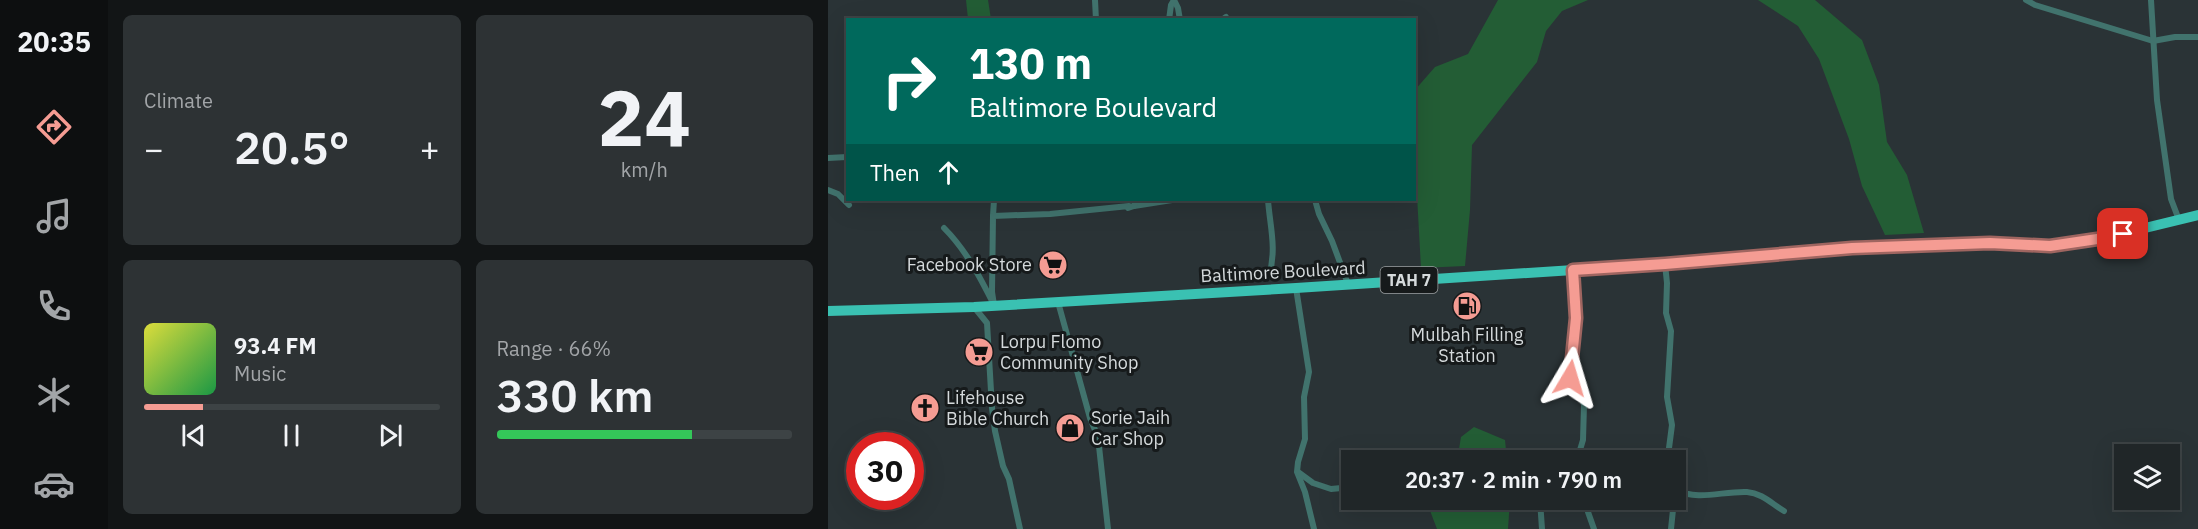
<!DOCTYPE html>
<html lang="en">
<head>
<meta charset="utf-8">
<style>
  body { margin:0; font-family:"IBM Plex Sans",sans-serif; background:#2d3234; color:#f1f3f6; height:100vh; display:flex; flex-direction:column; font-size:22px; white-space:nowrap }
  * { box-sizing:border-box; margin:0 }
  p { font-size:20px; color:#a2a5a8 }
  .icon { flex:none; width:33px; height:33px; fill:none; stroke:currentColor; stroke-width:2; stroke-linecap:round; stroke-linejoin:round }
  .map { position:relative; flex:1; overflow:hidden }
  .sheet { display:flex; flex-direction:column; gap:15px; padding:15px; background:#121516; width:720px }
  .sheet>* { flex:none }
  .banner { position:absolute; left:18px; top:18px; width:570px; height:183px; border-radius:0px; box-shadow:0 6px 24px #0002,0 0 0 2px #3d4345; background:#00695c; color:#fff; overflow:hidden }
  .controls { position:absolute; left:1286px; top:444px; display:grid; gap:12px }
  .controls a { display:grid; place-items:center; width:66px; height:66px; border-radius:0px; background:#202628; box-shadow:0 6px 24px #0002,0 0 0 2px #3d4345; font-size:30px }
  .speed { position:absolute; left:18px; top:432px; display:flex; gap:12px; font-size:30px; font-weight:700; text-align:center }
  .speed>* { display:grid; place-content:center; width:78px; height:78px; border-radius:50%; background:#202628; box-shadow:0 6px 24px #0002,0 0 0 2px #3d4345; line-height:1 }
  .speed .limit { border:9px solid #d22; background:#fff; color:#111 }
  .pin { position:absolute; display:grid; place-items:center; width:51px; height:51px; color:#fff; margin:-26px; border-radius:12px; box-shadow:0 3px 9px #0006 }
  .me { position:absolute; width:66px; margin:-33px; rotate:7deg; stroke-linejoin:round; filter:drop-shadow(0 0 4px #0008) }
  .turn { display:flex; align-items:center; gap:21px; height:126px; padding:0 24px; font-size:27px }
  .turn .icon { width:78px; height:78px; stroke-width:2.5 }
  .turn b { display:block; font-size:42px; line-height:51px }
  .then { display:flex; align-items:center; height:57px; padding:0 24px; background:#0003; gap:12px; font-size:22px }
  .big { font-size:45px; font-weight:600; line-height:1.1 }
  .sheet .widget { flex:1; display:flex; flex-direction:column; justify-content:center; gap:9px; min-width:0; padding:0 21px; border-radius:9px; background:#2d3234 }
  .sheet .dial { align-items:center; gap:0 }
  .dial b { font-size:78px; line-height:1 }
  .song { display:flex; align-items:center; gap:18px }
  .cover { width:72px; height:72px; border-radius:9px; background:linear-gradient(135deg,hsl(60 70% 55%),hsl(140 70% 35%)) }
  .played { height:6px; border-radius:3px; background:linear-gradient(90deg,#f59c93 20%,#3d4345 20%) }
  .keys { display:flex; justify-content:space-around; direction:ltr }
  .heat { display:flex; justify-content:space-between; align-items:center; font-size:33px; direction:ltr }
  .charge { height:9px; border-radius:4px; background:linear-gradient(90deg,#34c759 66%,#3d4345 0) }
  .sheet .tiles { flex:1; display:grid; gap:15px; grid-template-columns:repeat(2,1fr) }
  .trip { position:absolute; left:513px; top:450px; width:345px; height:60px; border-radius:0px; background:#202628; box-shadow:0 6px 24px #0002,0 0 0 2px #3d4345; font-weight:600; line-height:60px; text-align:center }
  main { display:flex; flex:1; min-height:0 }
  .menu { display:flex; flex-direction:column; width:108px; justify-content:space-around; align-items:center; background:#0d0f10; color:#a2a5a8 }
  .menu .icon { width:42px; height:42px }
  .menu .on { color:#f59c93 }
  .menu b { font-size:27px; color:#f1f3f6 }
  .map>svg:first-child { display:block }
</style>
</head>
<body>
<main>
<nav class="menu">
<b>20:35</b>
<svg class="icon on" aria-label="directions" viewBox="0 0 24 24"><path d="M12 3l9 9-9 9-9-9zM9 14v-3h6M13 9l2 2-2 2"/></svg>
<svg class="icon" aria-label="music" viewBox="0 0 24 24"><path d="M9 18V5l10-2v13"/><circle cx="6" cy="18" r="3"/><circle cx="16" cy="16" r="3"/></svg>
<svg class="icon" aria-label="phone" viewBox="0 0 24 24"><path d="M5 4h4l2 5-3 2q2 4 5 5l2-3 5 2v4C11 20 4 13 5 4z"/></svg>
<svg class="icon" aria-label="climate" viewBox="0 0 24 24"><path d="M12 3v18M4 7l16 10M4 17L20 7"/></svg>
<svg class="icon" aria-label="car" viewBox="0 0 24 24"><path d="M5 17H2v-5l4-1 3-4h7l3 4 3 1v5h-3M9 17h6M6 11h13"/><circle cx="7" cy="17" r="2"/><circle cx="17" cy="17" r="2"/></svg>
</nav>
<section class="sheet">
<div class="tiles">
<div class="widget"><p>Climate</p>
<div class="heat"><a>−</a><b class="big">20.5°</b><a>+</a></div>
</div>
<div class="widget dial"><b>24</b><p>km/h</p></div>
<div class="widget">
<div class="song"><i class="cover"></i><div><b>93.4 FM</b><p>Music</p></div></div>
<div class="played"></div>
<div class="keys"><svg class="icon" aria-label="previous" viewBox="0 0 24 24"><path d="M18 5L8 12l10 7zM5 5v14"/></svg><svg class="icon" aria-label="pause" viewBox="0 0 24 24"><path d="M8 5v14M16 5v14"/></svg><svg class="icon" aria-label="next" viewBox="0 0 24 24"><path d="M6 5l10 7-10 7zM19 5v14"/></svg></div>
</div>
<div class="widget"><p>Range · 66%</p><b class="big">330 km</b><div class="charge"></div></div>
</div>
</section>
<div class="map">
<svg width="1370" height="529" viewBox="0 0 1370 529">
  <rect width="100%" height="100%" fill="#2a3336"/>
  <g fill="#235d35">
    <polygon points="138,0 160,0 163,19 140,19"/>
    <polygon points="670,0 760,0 734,11 718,31 709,62 644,145 642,210 637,266 593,268 586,141 586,91 607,67 640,54"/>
    <polygon points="930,0 987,0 1034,40 1051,85 1059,142 1079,175 1096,233 1057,235 1034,186 1021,139 991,59 970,26"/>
    <polygon points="646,427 677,440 679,460 635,460 630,455 633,437"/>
    <polygon points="598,500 682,500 680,529 609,529"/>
  </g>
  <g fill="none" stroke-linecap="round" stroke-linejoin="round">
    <g stroke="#41736d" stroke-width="6">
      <polyline points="267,0 268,20"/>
      <polyline points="346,0 350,8 352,20"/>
      <polyline points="1198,0 1207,5 1325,41 1347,37 1370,37"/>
      <polyline points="1323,0 1329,100 1343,199 1351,220"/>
      <polyline points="341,20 343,5 346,0"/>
      <polyline points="394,20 398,17"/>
      <polyline points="586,109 587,109"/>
      <polyline points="0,158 19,157"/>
      <polyline points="0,190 10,194 21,205"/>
      <path d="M440 200C442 227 449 248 441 276"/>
      <polyline points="487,200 491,214 504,241 520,284"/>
      <polyline points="306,206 344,200"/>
      <polyline points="165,216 166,200"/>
      <path d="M116 228C138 250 152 277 166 305L164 292 165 216 222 214 301 206 300 208 306 206 308 200"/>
      <polyline points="837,264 839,283 838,313 843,331 839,397 844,425 841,448 843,460"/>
      <polyline points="468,288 481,372 476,397 477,439 470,462 469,472 477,492 486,529"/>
      <polyline points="230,302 262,418 270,437 280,529"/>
      <polyline points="146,307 159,323 164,408 167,431 175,466 181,479 192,529"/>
      <polyline points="752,450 755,460"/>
      <polyline points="736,460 752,450 755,440 756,405 753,394 742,378 748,318 745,270"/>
      <polyline points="470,472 485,483 503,489 524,487"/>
      <path d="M848 490C871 501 894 491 919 492 934 493 944 504 956 511"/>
      <polyline points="712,500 714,529"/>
      <polyline points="761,500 760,512 766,529"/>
      <polyline points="843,529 846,500"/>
    </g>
    <polyline stroke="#3ac1b2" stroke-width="10" points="0,311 146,307 468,288 837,264 1024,247 1162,243 1222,246 1276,238 1370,215"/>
  </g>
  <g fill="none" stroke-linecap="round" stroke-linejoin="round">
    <g stroke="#9f6560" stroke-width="15">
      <polyline id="route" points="742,378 748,318 745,270 837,264 1024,248 1162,243 1222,246 1276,238 1295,234"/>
    </g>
    <use href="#route" stroke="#f59c93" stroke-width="10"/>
  </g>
  <defs>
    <g id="supermarket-disc" transform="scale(1.5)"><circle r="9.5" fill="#f59c93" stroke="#161a1b"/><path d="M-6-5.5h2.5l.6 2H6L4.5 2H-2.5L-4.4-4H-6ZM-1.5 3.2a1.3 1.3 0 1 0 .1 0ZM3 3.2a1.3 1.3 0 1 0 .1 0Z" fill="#111"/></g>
    <g id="fuel-disc" transform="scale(1.5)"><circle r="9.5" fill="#f59c93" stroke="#161a1b"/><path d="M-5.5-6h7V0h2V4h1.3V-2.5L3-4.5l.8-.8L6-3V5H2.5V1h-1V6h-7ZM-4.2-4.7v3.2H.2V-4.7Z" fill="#111"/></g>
    <g id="church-disc" transform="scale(1.5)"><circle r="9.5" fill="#f59c93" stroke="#161a1b"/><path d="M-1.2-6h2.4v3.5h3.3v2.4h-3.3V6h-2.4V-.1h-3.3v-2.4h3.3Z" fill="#111"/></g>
    <g id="shop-disc" transform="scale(1.5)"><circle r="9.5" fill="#f59c93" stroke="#161a1b"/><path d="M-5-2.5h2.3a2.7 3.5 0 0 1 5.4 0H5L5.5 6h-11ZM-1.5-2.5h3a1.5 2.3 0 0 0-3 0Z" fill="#111"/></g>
  </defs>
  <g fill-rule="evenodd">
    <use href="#supermarket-disc" x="225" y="265"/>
    <use href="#fuel-disc" x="639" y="306"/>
    <use href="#supermarket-disc" x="151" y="352"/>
    <use href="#church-disc" x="97" y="408"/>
    <use href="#shop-disc" x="242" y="428"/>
  </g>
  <g text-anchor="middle" stroke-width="6" stroke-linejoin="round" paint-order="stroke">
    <rect fill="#161a1b" stroke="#9ca0a2" stroke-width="1.5" x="552.5" y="267" width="57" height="26" rx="4.5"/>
    <g font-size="16" font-weight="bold" fill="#d5dadc">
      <text x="581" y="286">TAH 7</text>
    </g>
    <g font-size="18" fill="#d5dadc" stroke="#161a1b" text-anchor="start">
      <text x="204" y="271" text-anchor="end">Facebook Store</text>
      <text x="639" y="341" text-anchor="middle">Mulbah Filling<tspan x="639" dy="21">Station</tspan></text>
      <text x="172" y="348">Lorpu Flomo<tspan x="172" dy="21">Community Shop</tspan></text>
      <text x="118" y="404">Lifehouse<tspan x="118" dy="21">Bible Church</tspan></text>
      <text x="263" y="424">Sorie Jaih<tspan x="263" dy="21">Car Shop</tspan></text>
    </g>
    <g font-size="18" fill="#d5dadc" stroke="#161a1b">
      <text transform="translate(455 272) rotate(-3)" y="6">Baltimore Boulevard</text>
    </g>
  </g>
</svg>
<div class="controls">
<a><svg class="icon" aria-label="layers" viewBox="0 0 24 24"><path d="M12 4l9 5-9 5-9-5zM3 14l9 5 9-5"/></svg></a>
</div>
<div class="speed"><div class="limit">30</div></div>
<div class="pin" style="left:1295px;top:234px;background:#d93025"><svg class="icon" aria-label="arrive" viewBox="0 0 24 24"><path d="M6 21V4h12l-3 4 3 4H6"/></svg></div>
<svg class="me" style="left:742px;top:378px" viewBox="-20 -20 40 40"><path d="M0-17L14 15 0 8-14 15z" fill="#f59c93" stroke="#fff" stroke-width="4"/></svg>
<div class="trip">20:37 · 2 min · 790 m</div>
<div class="banner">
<div class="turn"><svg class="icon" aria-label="right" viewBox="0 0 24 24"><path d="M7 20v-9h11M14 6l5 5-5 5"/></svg><div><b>130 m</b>Baltimore Boulevard</div></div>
<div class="then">Then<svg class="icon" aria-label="ahead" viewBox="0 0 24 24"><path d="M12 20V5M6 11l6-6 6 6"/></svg></div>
</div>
</div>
</main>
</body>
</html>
